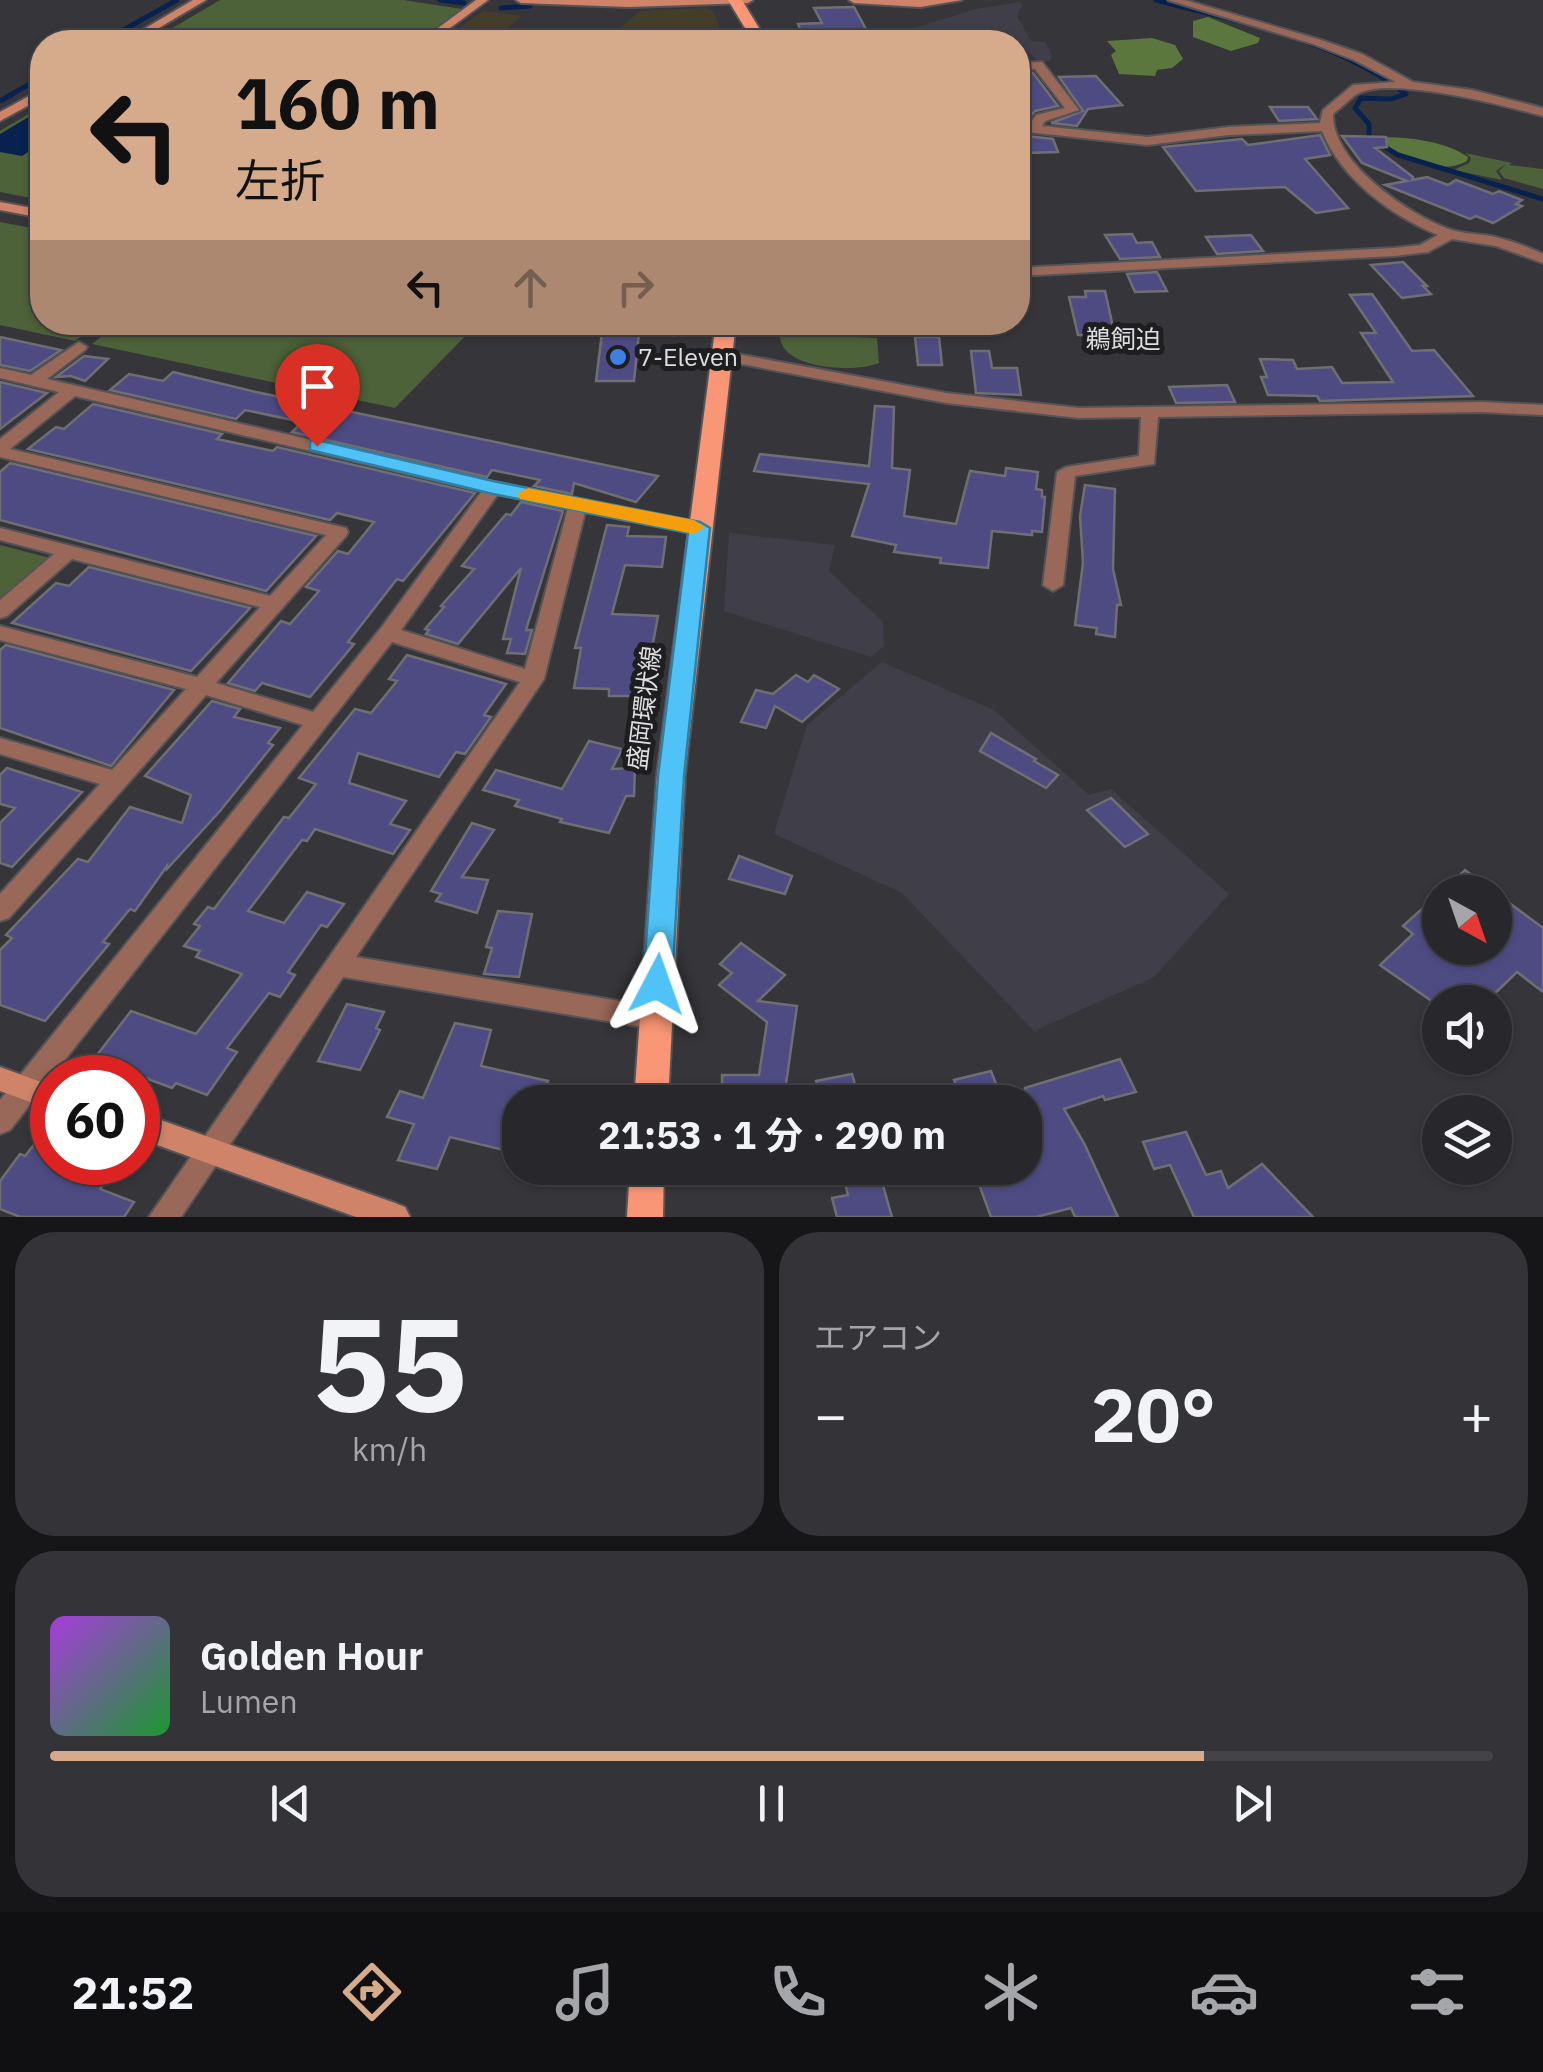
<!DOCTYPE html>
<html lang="ja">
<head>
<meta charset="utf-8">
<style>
  body { margin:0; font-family:"IBM Plex Sans","Noto Sans JP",sans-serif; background:#343438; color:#f1f3f6; height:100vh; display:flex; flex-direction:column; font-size:38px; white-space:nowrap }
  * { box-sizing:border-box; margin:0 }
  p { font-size:32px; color:#a5a6a9 }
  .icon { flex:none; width:55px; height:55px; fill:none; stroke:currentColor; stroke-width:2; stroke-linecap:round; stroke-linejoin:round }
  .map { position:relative; height:1217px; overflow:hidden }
  .panel { display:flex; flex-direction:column; gap:15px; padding:15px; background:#161618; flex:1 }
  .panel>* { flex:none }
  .banner { position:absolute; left:30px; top:30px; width:1000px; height:305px; border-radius:40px; box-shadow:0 2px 8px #0004,0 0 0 2px #444448; background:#d6ab8b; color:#111; overflow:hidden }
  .needle { width:65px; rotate:140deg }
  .buttons { position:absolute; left:1422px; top:875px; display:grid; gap:20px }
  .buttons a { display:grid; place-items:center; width:90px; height:90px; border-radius:50%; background:#28282c; box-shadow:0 2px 8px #0004,0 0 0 2px #444448; font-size:50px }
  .speed { position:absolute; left:30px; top:1055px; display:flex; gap:20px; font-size:50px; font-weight:700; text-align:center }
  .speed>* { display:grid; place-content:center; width:130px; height:130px; border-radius:50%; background:#28282c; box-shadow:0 2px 8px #0004,0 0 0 2px #444448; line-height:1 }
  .speed .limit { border:15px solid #d22; background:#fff; color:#111 }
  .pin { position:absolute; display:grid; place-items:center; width:85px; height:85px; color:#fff; margin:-102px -42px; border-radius:50% 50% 50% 0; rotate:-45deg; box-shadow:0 0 10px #0007 }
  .pin .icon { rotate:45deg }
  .me { position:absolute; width:110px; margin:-55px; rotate:4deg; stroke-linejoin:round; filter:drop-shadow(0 0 8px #0008) }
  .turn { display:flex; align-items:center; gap:35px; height:210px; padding:0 40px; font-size:45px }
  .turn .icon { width:130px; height:130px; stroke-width:2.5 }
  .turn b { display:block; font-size:70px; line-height:85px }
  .lanes { display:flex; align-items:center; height:95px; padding:0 40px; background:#0003; justify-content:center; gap:50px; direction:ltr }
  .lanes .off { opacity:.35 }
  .big { font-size:75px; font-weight:700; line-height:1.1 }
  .panel .widget { flex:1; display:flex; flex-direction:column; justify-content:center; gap:15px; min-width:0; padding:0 35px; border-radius:40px; background:#343438 }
  .panel .dial { align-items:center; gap:0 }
  .dial b { font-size:130px; line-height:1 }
  .song { display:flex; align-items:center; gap:30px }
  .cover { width:120px; height:120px; border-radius:15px; background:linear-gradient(135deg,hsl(280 70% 55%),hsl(130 70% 35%)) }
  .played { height:10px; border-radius:5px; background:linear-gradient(90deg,#d6ab8b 80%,#444448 80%) }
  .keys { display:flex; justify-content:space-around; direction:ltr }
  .heat { display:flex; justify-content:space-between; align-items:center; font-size:55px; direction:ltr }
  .panel .tiles { flex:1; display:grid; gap:15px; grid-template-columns:1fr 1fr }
  .widget:last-child { grid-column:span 2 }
  .trip { position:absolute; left:502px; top:1085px; width:540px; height:100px; border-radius:40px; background:#28282c; box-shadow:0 2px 8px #0004,0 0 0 2px #444448; font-weight:700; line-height:100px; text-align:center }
  .menu { display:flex; height:160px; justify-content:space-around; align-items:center; background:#101012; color:#a5a6a9 }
  .menu .icon { width:70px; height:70px }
  .menu .on { color:#d6ab8b }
  .menu b { font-size:45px; color:#f1f3f6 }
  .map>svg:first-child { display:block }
</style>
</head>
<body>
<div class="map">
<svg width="1543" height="1217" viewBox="0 0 1543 1217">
  <rect width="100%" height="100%" fill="#36363a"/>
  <g fill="#453d2c">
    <polygon points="705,8 714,12 724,42 604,42 640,11"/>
    <polygon points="483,11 522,16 497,37 539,42 440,42"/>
  </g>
  <g fill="#403e48">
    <polygon points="1019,2 1023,4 1017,16 1031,41 1045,42 1052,55 1050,61 1039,62 1018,42 994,42 987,37 923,42 902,32 976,9"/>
    <polygon points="729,533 835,545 829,571 883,622 884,646 871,657 724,611"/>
    <polygon points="882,662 994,710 1089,795 1111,789 1229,894 1154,977 1034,1031 902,893 774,834 807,725"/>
  </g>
  <g fill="#4d6238">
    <polygon points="220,0 403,0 462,9 415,42 149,42"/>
    <polygon points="42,106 42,200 0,192 0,131"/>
    <polygon points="1465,153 1512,163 1509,165 1543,169 1543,189 1504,178 1499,171 1506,164 1496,171 1502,180 1454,170 1469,163 1471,158"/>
    <polygon points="0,222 42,230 42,322 98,323 75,341 0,325"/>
    <polygon points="118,323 118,322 478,323 395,408 92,344"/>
    <path d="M790 334 877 338 879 363C856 373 781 370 780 336Z"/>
    <polygon points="0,545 50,558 0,603"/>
  </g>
  <g fill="#5b773d">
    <polygon points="1208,17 1260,38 1258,43 1231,51 1193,37 1193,21"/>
    <polygon points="1152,38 1175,45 1183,59 1172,68 1157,70 1155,76 1119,74 1111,55 1116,51 1107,41"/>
    <path d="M1385 137C1413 138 1444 141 1468 157L1467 161C1438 177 1404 157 1378 140Z"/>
  </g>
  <polygon fill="#07224f" points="42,109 42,143 22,156 0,152 0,134"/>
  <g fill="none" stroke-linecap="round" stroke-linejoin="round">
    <g stroke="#07224f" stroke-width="5">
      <polyline points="440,0 464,3"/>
      <path d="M1156 0C1241 23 1335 39 1406 94L1391 99 1361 98 1355 108 1369 124V137L1398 155 1543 199"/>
      <polyline points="501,8 530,6"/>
      <polyline points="102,42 177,0"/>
      <polyline points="0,101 42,77"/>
    </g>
  </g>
  <g fill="#4e4b83" stroke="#6e6e73" stroke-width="2.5" fill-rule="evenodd">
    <polygon points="854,7 873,42 805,42 798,24 822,23 814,8"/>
    <polygon points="1018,73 1033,73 1058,106 1035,111 1027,120 1027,105 1018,86"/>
    <polygon points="1096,76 1122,105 1088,109 1077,126 1051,123 1083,111 1059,77"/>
    <polygon points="1270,107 1308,107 1317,119 1279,121"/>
    <polygon points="1320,135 1330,155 1305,159 1348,208 1316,213 1285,187 1196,191 1163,147 1242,139 1248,145"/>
    <polygon points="1027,136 1053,139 1058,152 1027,153"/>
    <polygon points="1342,136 1386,137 1387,147 1375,148 1413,177 1412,180 1427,177 1448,185 1456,180 1493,194 1499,191 1522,200 1516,204 1522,206 1493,223 1476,216 1470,219 1385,185 1407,181 1362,163"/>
    <polygon points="1132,234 1137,243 1152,242 1160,257 1120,259 1105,235"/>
    <polygon points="1251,235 1263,251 1217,254 1206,237"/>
    <polygon points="1403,262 1427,286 1423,286 1431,294 1402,298 1371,265"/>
    <polygon points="1157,272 1167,291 1135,292 1127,274"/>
    <polygon points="1085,291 1105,291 1115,336 1078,335 1069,297 1086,297"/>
    <polygon points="1372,294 1412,351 1434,350 1473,396 1320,401 1317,396 1268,395 1261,377 1267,377 1260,359 1293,360 1297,369 1332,367 1342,383 1393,382 1361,333 1376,333 1350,295"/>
    <polygon points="602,333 639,333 634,381 596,381"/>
    <polygon points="0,337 61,350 30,371 0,365"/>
    <polygon points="915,337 939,337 942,365 918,365"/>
    <polygon points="971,351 989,351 992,368 1017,368 1021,395 976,393"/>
    <polygon points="84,356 108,359 85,381 71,376 56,377"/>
    <polygon points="173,372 256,392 658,476 636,502 574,483 572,494 534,486 540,480 492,470 487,477 292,432 302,422 245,410 236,419 110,390 129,374 163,381"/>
    <polygon points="0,382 47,393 0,429"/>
    <polygon points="1227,385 1235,402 1176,403 1169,387"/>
    <polygon points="93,404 222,434 217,439 273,451 277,447 475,493 403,581 397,579 348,642 354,644 310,697 262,683 255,691 228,683 281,621 290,624 319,591 306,587 338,551 348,554 374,522 337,513 330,520 28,449 56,427 64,429"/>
    <polygon points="875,406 894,407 892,468 910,470 904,516 956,524 970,471 1005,476 1006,468 1038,472 1036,489 1042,490 1042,497 1045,497 1042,532 1032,531 1032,535 992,531 988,568 940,563 941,558 894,552 896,545 852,536 869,484 754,471 760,454 869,466"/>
    <polygon points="10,463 316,536 266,591 0,520 0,472"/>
    <polygon points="1085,485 1115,489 1113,569 1121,605 1117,605 1115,637 1096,634 1097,628 1075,625 1083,563 1080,516"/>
    <polygon points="521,502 563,511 526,630 532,630 525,654 507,653 511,639 503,639 521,568 458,644 426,634 429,630 425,629 444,607 441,606 474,569 462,566 506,514 511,515"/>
    <polygon points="607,525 629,527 627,536 666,537 662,567 625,565 612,614 658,616 651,654 638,653 636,696 609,696 609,689 574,688 581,648 575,648"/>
    <polygon points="89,567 250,608 191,671 12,623 56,583 69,586"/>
    <polygon points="6,645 174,690 111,766 0,728 0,650"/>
    <polygon points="407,655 506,684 484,715 491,717 465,754 456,752 439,777 358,753 349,783 406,801 390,824 410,830 393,854 315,829 307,841 302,840 248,911 284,923 307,892 344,904 327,927 321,925 288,972 295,975 280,997 269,993 227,1048 237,1052 207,1095 176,1083 172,1088 94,1059 131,1011 196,1034 242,974 196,957 200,951 184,946 200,926 194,924 208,907 214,909 284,817 289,818 316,784 299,778 355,709 371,713 397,681 389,679"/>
    <polygon points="796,675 808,682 814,675 839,689 802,722 775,706 766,728 741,722 756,690 773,694"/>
    <polygon points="212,701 240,709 234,717 280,728 268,743 273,745 220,811 167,869 167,866 135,911 130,909 103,942 109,944 45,1021 0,1005 0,950 12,938 6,935 78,859 88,862 130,807 182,823 191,795 145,776"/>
    <polygon points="991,733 1036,759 1034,761 1058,775 1046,788 980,751"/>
    <polygon points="589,741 622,749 612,769 635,768 634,796 626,796 609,833 560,822 562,819 515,806 519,800 483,790 496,770 562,789"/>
    <polygon points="7,768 82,792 12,867 0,863 0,823 15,808 0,804 0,775"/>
    <polygon points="1111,798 1148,834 1125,847 1087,810"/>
    <polygon points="472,823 494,830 462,877 488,880 477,913 436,901 441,894 431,891"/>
    <polygon points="739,856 792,876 785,894 729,879"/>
    <path d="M1465 870 1543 928V992L1517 972 1486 1002H1433L1380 965 1413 934 1403 926ZM1440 892H1495V948H1440Z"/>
    <polygon points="498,911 532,914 519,977 484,974 492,948 486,947"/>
    <polygon points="741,943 785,975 758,1001 797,1006 786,1084 768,1086 768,1102 722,1102 722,1075 759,1075 767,1022 719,985 732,973 720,964"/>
    <polygon points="347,1004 384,1012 376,1028 380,1030 360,1070 318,1061"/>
    <polygon points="455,1023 491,1030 481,1066 548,1081 539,1102 520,1102 520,1154 450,1137 437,1169 398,1160 414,1124 387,1117 400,1091 423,1098"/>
    <polygon points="1120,1059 1136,1092 1105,1100 1103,1096 1064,1109 1084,1143 1118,1217 1075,1217 1071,1208 1036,1217 991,1217 973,1168 1025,1168 1025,1088"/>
    <polygon points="991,1071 1003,1102 918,1102 917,1096 956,1086 954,1080"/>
    <polygon points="852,1074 860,1102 822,1102 816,1081"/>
    <polygon points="1186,1132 1206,1175 1221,1171 1228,1188 1262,1164 1313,1217 1194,1217 1170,1165 1154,1169 1143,1142"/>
    <polygon points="37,1141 52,1146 52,1162 105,1182 100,1189 134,1202 124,1217 20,1217 0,1209 0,1181 20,1154 25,1156"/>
    <polygon points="841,1168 878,1168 892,1217 837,1217 832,1198 848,1195"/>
  </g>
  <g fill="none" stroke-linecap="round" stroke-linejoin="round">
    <g stroke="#545458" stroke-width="4">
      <g id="street">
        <path d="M1168 0H1185L1321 40 1362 54 1413 82 1472 90 1543 108V116C1505 106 1390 75 1357 94 1349 99 1341 108 1333 114 1332 163 1410 216 1452 230 1464 234 1478 234 1491 236 1509 240 1526 246 1543 254V263L1496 246 1452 239 1428 252 1394 256 1018 276V268L1394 248 1420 245 1438 235C1392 216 1341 179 1322 131L1229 135 1147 145 1018 131V123L1030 124 1036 115 1065 108 1035 69 1018 70V63L1042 62 1079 110 1045 121 1042 126 1147 137 1229 127 1320 123 1323 110 1353 85 1396 82 1354 60 1313 44Z"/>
        <path d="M79 342 87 347 85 350 47 379 493 482 706 524 708 528 699 534 585 512 544 679 356 957 655 1007 664 1010 668 1018 664 1026 655 1029 343 977 181 1217H149L520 682 392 642 10 1130 0 1134V1100L303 725 206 695 9 918 0 921V894L100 784 0 754V738L112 770 186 689 0 640V626L197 677 260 607 72 559 7 616 0 618V600L54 554 0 540V528L270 596 326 535 0 457V439L59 392 0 378V368L31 375ZM75 396 482 491 381 628 313 712 216 683 346 536 348 532 346 528 10 449ZM498 494 568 508 525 669 401 630Z"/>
        <polygon points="721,351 946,393 1079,408 1482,402 1543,405 1543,415 1482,412 1158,417 1154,464 1075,476 1063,585 1053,591 1043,585 1057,472 1066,467 1139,456 1141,417 1079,418 946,403 715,359 715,353"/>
      </g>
    </g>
    <g stroke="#545458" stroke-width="4">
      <g id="secondary">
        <polygon points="193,0 206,0 135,42 122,42"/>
        <polygon points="476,0 488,0 431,42 419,42"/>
        <polygon points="516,0 753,0 748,3 629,7 521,3"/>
        <polygon points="849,0 962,0 920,7 854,3"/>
        <polygon points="42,89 42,98 0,121 0,112"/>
        <polygon points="0,202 42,210 42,218 0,210"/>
        <polygon points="0,1067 52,1086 52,1110 0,1091"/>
        <polygon points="138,1112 395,1203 405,1207 410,1217 356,1217 138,1138"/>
      </g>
    </g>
    <g stroke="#545458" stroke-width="4">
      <g id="primary">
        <polygon points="728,0 742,0 759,28 762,42 748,42 745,28"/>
        <polygon points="716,322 736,322 685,775 668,1102 634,1102 657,775"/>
        <polygon points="630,1168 664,1168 663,1217 627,1217"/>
      </g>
    </g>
    <use href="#street" fill="#996858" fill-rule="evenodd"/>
    <use href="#secondary" fill="#cf8369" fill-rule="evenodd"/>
    <use href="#primary" fill="#f99675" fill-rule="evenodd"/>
  </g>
  <polygon fill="#4fc3f7" stroke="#337fa1" stroke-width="2.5" points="317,440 493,481 700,522 710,528 684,776 672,984 668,992 657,996 647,992 643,984 658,776 688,533 493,494 310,450 310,441"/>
  <polygon fill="#f59e0b" points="528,488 694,520 705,527 694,534 520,499 517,494"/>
  <circle fill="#3f7fe0" stroke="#1e1d1f" stroke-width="4" cx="618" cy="357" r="10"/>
  <g text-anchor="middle" stroke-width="10" stroke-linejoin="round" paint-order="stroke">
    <g font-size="25" fill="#dedee0" stroke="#1e1d1f">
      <text x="1123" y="348">鵜飼迫</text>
    </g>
    <g font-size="25" fill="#dedee0" stroke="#1e1d1f" text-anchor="start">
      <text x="638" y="366">7-Eleven</text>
    </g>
    <g font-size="25" fill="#dedee0" stroke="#1e1d1f">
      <text transform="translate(644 708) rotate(-83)" y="9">盛岡環状線</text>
    </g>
  </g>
</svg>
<div class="buttons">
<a><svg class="needle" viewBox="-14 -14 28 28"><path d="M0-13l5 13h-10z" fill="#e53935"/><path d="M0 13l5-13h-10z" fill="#a5a6a9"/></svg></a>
<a><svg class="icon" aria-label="sound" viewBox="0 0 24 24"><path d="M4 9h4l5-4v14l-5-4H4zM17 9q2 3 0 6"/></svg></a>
<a><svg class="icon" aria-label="layers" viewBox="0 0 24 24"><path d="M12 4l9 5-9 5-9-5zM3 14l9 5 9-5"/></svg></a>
</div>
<div class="speed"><div class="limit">60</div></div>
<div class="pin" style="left:317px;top:446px;background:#d93025"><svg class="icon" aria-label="arrive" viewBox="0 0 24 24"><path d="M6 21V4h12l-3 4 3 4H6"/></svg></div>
<svg class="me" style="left:657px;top:984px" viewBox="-20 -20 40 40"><path d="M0-17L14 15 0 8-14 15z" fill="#4fc3f7" stroke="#fff" stroke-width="4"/></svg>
<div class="trip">21:53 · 1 分 · 290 m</div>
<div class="banner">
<div class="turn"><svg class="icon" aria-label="left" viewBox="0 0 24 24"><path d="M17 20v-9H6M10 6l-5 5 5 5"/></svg><div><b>160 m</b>左折</div></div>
<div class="lanes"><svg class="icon" aria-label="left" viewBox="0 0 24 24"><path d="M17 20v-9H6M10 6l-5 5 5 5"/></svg><svg class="icon off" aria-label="ahead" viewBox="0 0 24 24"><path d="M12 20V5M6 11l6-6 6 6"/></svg><svg class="icon off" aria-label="right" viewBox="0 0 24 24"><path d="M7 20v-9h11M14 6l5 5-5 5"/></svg></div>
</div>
</div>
<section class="panel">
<div class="tiles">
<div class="widget dial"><b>55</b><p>km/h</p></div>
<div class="widget"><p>エアコン</p>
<div class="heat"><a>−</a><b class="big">20°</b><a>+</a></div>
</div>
<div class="widget">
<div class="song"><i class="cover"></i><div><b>Golden Hour</b><p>Lumen</p></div></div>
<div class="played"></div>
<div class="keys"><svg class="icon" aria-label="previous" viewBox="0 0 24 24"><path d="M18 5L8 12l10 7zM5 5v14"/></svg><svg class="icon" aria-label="pause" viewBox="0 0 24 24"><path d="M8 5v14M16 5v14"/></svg><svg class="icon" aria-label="next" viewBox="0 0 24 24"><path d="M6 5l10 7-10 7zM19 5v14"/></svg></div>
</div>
</div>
</section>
<nav class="menu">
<b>21:52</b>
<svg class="icon on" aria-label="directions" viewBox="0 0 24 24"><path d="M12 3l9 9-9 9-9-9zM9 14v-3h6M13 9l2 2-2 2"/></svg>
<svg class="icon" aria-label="music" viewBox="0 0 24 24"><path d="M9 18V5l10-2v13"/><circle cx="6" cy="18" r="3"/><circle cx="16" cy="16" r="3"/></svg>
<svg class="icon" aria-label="phone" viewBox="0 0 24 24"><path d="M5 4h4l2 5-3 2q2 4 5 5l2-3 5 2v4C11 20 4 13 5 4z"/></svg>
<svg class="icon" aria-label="climate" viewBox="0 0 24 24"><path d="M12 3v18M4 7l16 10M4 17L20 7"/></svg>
<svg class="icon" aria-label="car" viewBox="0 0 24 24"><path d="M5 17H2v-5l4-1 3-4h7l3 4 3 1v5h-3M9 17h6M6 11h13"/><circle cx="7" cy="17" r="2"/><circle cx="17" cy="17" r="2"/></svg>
<svg class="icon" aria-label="filters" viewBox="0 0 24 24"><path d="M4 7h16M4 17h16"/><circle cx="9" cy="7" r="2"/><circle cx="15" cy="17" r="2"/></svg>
</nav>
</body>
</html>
